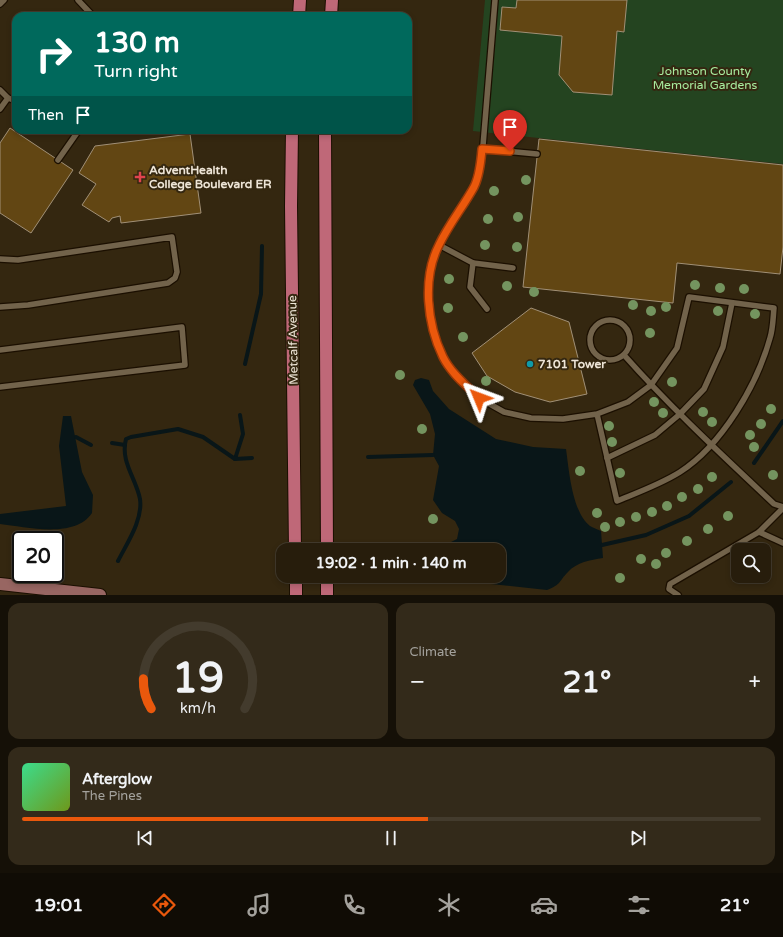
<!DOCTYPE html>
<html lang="en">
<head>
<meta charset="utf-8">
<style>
  body { margin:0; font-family:"Varela Round",sans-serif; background:#332a1a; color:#f1f3f6; height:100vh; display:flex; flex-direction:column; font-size:15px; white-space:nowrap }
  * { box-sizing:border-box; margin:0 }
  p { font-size:13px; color:#a4a29d }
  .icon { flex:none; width:22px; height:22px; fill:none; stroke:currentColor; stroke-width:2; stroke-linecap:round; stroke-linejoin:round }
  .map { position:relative; height:595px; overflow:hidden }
  .sheet { display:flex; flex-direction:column; gap:8px; padding:8px; background:#151007; flex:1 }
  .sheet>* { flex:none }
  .guide { position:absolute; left:12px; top:12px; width:400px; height:122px; border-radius:12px; box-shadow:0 2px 6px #0003,0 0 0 1px #433b2d; background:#00695c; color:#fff; overflow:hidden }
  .controls { position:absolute; left:731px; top:543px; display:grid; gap:8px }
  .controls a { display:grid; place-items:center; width:40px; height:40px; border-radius:8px; background:#271d0c; box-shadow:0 2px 6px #0003,0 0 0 1px #433b2d; font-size:20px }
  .speed { position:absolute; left:12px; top:531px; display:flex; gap:8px; font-size:20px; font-weight:700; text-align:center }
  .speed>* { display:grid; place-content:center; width:52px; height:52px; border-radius:50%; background:#271d0c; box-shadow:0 2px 6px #0003,0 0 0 1px #433b2d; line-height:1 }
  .speed .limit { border:2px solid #111; border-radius:6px; background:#fff; color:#111 }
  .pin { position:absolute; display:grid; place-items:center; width:34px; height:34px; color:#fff; margin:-41px -17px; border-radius:50% 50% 50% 0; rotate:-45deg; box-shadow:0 0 4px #0007 }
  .pin .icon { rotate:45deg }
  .me { position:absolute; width:44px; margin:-22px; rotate:314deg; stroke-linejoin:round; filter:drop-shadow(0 0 3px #0008) }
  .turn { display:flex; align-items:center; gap:14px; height:84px; padding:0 16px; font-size:18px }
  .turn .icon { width:52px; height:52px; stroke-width:2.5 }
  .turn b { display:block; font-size:28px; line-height:34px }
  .then { display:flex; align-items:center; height:38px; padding:0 16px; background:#0003; gap:8px; font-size:15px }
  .big { font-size:30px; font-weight:700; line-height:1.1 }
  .sheet .widget { flex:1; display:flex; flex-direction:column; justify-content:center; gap:6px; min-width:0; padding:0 14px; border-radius:12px; background:#332a1a }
  .sheet .dial { align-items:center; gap:0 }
  .dial svg { height:104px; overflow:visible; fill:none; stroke:#433b2d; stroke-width:7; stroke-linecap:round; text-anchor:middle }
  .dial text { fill:#f1f3f6; stroke:none }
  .song { display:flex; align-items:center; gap:12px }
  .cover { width:48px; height:48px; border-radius:6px; background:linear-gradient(135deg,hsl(150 70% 55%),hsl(80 70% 35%)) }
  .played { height:4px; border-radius:2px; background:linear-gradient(90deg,#ea580c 55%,#433b2d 55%) }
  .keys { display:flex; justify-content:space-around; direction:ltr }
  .heat { display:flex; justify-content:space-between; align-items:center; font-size:22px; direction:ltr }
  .sheet .tiles { flex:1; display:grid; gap:8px; grid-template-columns:1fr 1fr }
  .widget:last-child { grid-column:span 2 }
  .trip { position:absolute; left:276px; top:543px; width:230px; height:40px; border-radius:12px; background:#271d0c; box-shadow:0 2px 6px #0003,0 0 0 1px #433b2d; font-weight:700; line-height:40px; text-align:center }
  .menu { display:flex; height:64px; justify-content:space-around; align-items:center; background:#100c05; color:#a4a29d }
  .menu .icon { width:28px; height:28px }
  .menu .selected { color:#ea580c }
  .menu b { font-size:18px; color:#f1f3f6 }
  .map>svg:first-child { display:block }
</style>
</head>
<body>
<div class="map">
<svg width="783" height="595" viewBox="0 0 783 595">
  <rect width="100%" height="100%" fill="#342710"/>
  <polygon fill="#244420" points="485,0 783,0 783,164 473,131"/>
  <g fill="#091618">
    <path d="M421 378 429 380 433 391 449 409 496 439 533 447 566 449C569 470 572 512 590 526 593 528 597 529 601 531L603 558C590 560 577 562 568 572 558 582 562 584 547 590L435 578 434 576H499V550H432V544L451 542 457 539 459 529 455 521 442 513 433 500 439 466 433 455 435 434 430 414 413 385 415 380Z"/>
    <path d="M63 416H71L82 472 93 495 92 513C75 539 26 527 0 524V514L66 506 59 446Z"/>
  </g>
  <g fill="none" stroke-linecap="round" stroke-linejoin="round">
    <g stroke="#091618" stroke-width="4">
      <polyline points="245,364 261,294 262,246"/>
      <polyline points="76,437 91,445"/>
      <polyline points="112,443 125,445"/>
      <polyline points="368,457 433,455"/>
      <polyline points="235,459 243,434 240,415"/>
      <polyline points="754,463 783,421"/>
      <polyline points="602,545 646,535 689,516 731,482"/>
      <path d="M118 561C127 543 143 520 140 499 136 478 120 462 126 439L131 437 178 429 203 437 235 459 252 458"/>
    </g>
  </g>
  <g fill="#624613" stroke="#a19077">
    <polygon points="517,0 627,0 624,32 617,31 612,95 573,92 559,75 562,36 500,30 502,7 516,8"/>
    <polygon points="10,128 73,170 31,233 0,213 0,143"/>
    <polygon points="190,134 201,213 121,223 120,216 112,218 109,222 82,205 96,184 79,173 95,146"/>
    <polygon points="539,139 783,165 783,247 780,274 677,263 673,303 523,287"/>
    <polygon points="531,308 569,322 587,394 550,402 515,392 487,376 472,353"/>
  </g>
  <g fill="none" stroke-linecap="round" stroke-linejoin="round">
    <g stroke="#1b0f00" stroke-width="8">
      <g id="service">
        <polyline points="78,0 93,16"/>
        <path d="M495 0 482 158 474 186 439 245 431 265 429 295 432 327 443 357 458 378 479 398 504 412 531 418 563 419 597 414 628 402 651 385 677 348 689 297 774 308C773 318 773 329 770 338 757 385 722 445 680 472 661 484 639 492 617 501L597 414"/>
        <polyline points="0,4 4,0"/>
        <polyline points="0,90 8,98 16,101"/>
        <polyline points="0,109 8,98"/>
        <polyline points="482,149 537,154"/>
        <polyline points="58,160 79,130"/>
        <polyline points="439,245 473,263 513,268"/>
        <polyline points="0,259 18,260 172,237 177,272 175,278 168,283 28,305 0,307"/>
        <polyline points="473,263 470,287 487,309"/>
        <circle cx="610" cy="340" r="20"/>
        <polyline points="0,350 182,327 185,365 0,387"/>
        <path d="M624 355C671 408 723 456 774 504L783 507"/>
        <polyline points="607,458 655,435 680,414 704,389 723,347 732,303"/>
        <polyline points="759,532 783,543"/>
        <polyline points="678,595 669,589 670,584 759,532 783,508"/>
      </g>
    </g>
    <g stroke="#1b0f00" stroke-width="14">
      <polyline id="secondary" points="0,584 100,595"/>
    </g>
    <g stroke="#1b0f00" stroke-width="14">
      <g id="primary">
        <polyline points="299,16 300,0"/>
        <polyline points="331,16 332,0"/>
        <polyline points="292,130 291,206 295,550"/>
        <polyline points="325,130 327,550"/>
        <polyline points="296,576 296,595"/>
        <polyline points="327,576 327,595"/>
      </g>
    </g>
    <use href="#service" stroke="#72634b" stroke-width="5.5"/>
    <use href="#secondary" stroke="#986662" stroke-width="12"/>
    <use href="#primary" stroke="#bf6878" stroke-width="12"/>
  </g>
  <g fill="#74945f">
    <circle cx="526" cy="180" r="5"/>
    <circle cx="494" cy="191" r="5"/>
    <circle cx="518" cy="217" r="5"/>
    <circle cx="488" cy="219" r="5"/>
    <circle cx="485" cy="245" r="5"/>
    <circle cx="517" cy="247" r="5"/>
    <circle cx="449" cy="279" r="5"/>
    <circle cx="695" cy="285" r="5"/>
    <circle cx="507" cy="286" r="5"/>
    <circle cx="720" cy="288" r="5"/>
    <circle cx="744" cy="289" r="5"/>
    <circle cx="534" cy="292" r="5"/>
    <circle cx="633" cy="305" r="5"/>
    <circle cx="666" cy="307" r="5"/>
    <circle cx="448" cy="308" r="5"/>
    <circle cx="651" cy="311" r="5"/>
    <circle cx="718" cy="311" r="5"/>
    <circle cx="755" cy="314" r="5"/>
    <circle cx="650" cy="333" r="5"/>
    <circle cx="463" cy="337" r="5"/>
    <circle cx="400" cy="375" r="5"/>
    <circle cx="486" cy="381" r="5"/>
    <circle cx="672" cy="382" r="5"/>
    <circle cx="654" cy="402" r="5"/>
    <circle cx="771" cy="409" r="5"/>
    <circle cx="703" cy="412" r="5"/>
    <circle cx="663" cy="413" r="5"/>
    <circle cx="712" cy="422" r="5"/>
    <circle cx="761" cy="424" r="5"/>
    <circle cx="609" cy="426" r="5"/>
    <circle cx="422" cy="429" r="5"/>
    <circle cx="750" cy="435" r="5"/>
    <circle cx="612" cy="442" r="5"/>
    <circle cx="754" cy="447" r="5"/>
    <circle cx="580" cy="471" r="5"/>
    <circle cx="620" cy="473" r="5"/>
    <circle cx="773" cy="475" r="5"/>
    <circle cx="712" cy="477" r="5"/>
    <circle cx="698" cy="489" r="5"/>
    <circle cx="682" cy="497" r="5"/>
    <circle cx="667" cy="506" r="5"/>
    <circle cx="652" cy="512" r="5"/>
    <circle cx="597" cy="513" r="5"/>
    <circle cx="728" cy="516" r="5"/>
    <circle cx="636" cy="517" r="5"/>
    <circle cx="433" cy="519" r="5"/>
    <circle cx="620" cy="522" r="5"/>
    <circle cx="605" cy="527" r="5"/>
    <circle cx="708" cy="529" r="5"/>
    <circle cx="687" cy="541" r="5"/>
    <circle cx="666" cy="553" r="5"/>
    <circle cx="641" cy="559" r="5"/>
    <circle cx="656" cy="564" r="5"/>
    <circle cx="620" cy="578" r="5"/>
  </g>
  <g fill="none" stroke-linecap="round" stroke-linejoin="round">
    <g stroke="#983908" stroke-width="10">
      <path id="route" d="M479 398C466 385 451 373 443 357 427 324 422 278 439 245 449 224 463 207 474 187 479 177 481 161 482 149L510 151"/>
    </g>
    <use href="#route" stroke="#ea580c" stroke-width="7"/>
  </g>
  <path fill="#e0444e" stroke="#342710" stroke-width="1.5" d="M138 171h4v4h4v4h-4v4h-4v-4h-4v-4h4z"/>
  <circle fill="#0f9aa8" stroke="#342710" stroke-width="1.5" cx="530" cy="364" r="4"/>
  <g text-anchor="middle" stroke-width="4" stroke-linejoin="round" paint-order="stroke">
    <g font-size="12" fill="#a8ed9f" stroke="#342710">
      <text x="705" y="75">Johnson County<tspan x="705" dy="14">Memorial Gardens</tspan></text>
    </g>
    <g font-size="12" font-weight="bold" fill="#eee5d7" stroke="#342710" text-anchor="start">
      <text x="149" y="174">AdventHealth<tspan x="149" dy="14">College Boulevard ER</tspan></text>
      <text x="538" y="368">7101 Tower</text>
    </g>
    <g font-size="12" fill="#eee5d7" stroke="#342710">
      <text transform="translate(293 340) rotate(-91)" y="4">Metcalf Avenue</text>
    </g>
  </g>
</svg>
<div class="controls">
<a><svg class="icon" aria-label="search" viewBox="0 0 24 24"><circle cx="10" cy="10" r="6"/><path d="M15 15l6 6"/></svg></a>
</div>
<div class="speed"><div class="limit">20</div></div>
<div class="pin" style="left:510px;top:151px;background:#d93025"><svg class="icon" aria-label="arrive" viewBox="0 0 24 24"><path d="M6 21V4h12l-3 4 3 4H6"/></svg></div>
<svg class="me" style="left:479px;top:398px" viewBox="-20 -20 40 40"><path d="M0-17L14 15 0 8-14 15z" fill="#ea580c" stroke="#fff" stroke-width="4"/></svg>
<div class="trip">19:02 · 1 min · 140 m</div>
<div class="guide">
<div class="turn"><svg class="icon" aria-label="right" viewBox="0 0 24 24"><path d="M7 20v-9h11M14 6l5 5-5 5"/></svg><div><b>130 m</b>Turn right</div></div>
<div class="then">Then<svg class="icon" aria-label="arrive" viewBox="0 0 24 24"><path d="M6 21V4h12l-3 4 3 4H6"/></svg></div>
</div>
</div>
<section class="sheet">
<div class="tiles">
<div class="widget dial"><svg viewBox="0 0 100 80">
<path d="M14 69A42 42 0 1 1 86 69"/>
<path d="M14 69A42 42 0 0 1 8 46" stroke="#ea580c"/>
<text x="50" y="56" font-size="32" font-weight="700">19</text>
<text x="50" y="72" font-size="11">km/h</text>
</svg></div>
<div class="widget"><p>Climate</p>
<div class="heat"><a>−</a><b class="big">21°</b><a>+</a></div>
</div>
<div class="widget">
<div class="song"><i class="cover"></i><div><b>Afterglow</b><p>The Pines</p></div></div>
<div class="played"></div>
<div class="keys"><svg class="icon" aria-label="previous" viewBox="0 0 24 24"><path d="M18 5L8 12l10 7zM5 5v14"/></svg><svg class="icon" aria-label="pause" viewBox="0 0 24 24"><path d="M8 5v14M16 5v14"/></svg><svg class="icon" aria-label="next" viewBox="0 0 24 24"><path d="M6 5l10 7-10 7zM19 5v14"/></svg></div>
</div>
</div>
</section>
<nav class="menu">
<b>19:01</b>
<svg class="icon selected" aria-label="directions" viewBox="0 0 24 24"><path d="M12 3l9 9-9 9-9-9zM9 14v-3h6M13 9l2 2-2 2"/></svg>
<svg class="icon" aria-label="music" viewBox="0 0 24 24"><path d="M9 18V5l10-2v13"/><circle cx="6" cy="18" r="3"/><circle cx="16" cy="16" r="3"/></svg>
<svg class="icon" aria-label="phone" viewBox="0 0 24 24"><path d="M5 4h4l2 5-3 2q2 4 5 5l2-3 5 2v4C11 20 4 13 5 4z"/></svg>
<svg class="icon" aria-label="climate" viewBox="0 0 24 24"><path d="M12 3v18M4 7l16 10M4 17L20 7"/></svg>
<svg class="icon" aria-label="car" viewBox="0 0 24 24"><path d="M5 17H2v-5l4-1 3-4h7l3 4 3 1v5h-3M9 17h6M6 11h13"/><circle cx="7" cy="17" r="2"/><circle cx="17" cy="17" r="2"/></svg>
<svg class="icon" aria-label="filters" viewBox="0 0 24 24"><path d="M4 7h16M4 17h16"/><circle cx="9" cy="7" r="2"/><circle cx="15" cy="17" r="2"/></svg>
<b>21°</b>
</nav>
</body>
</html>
